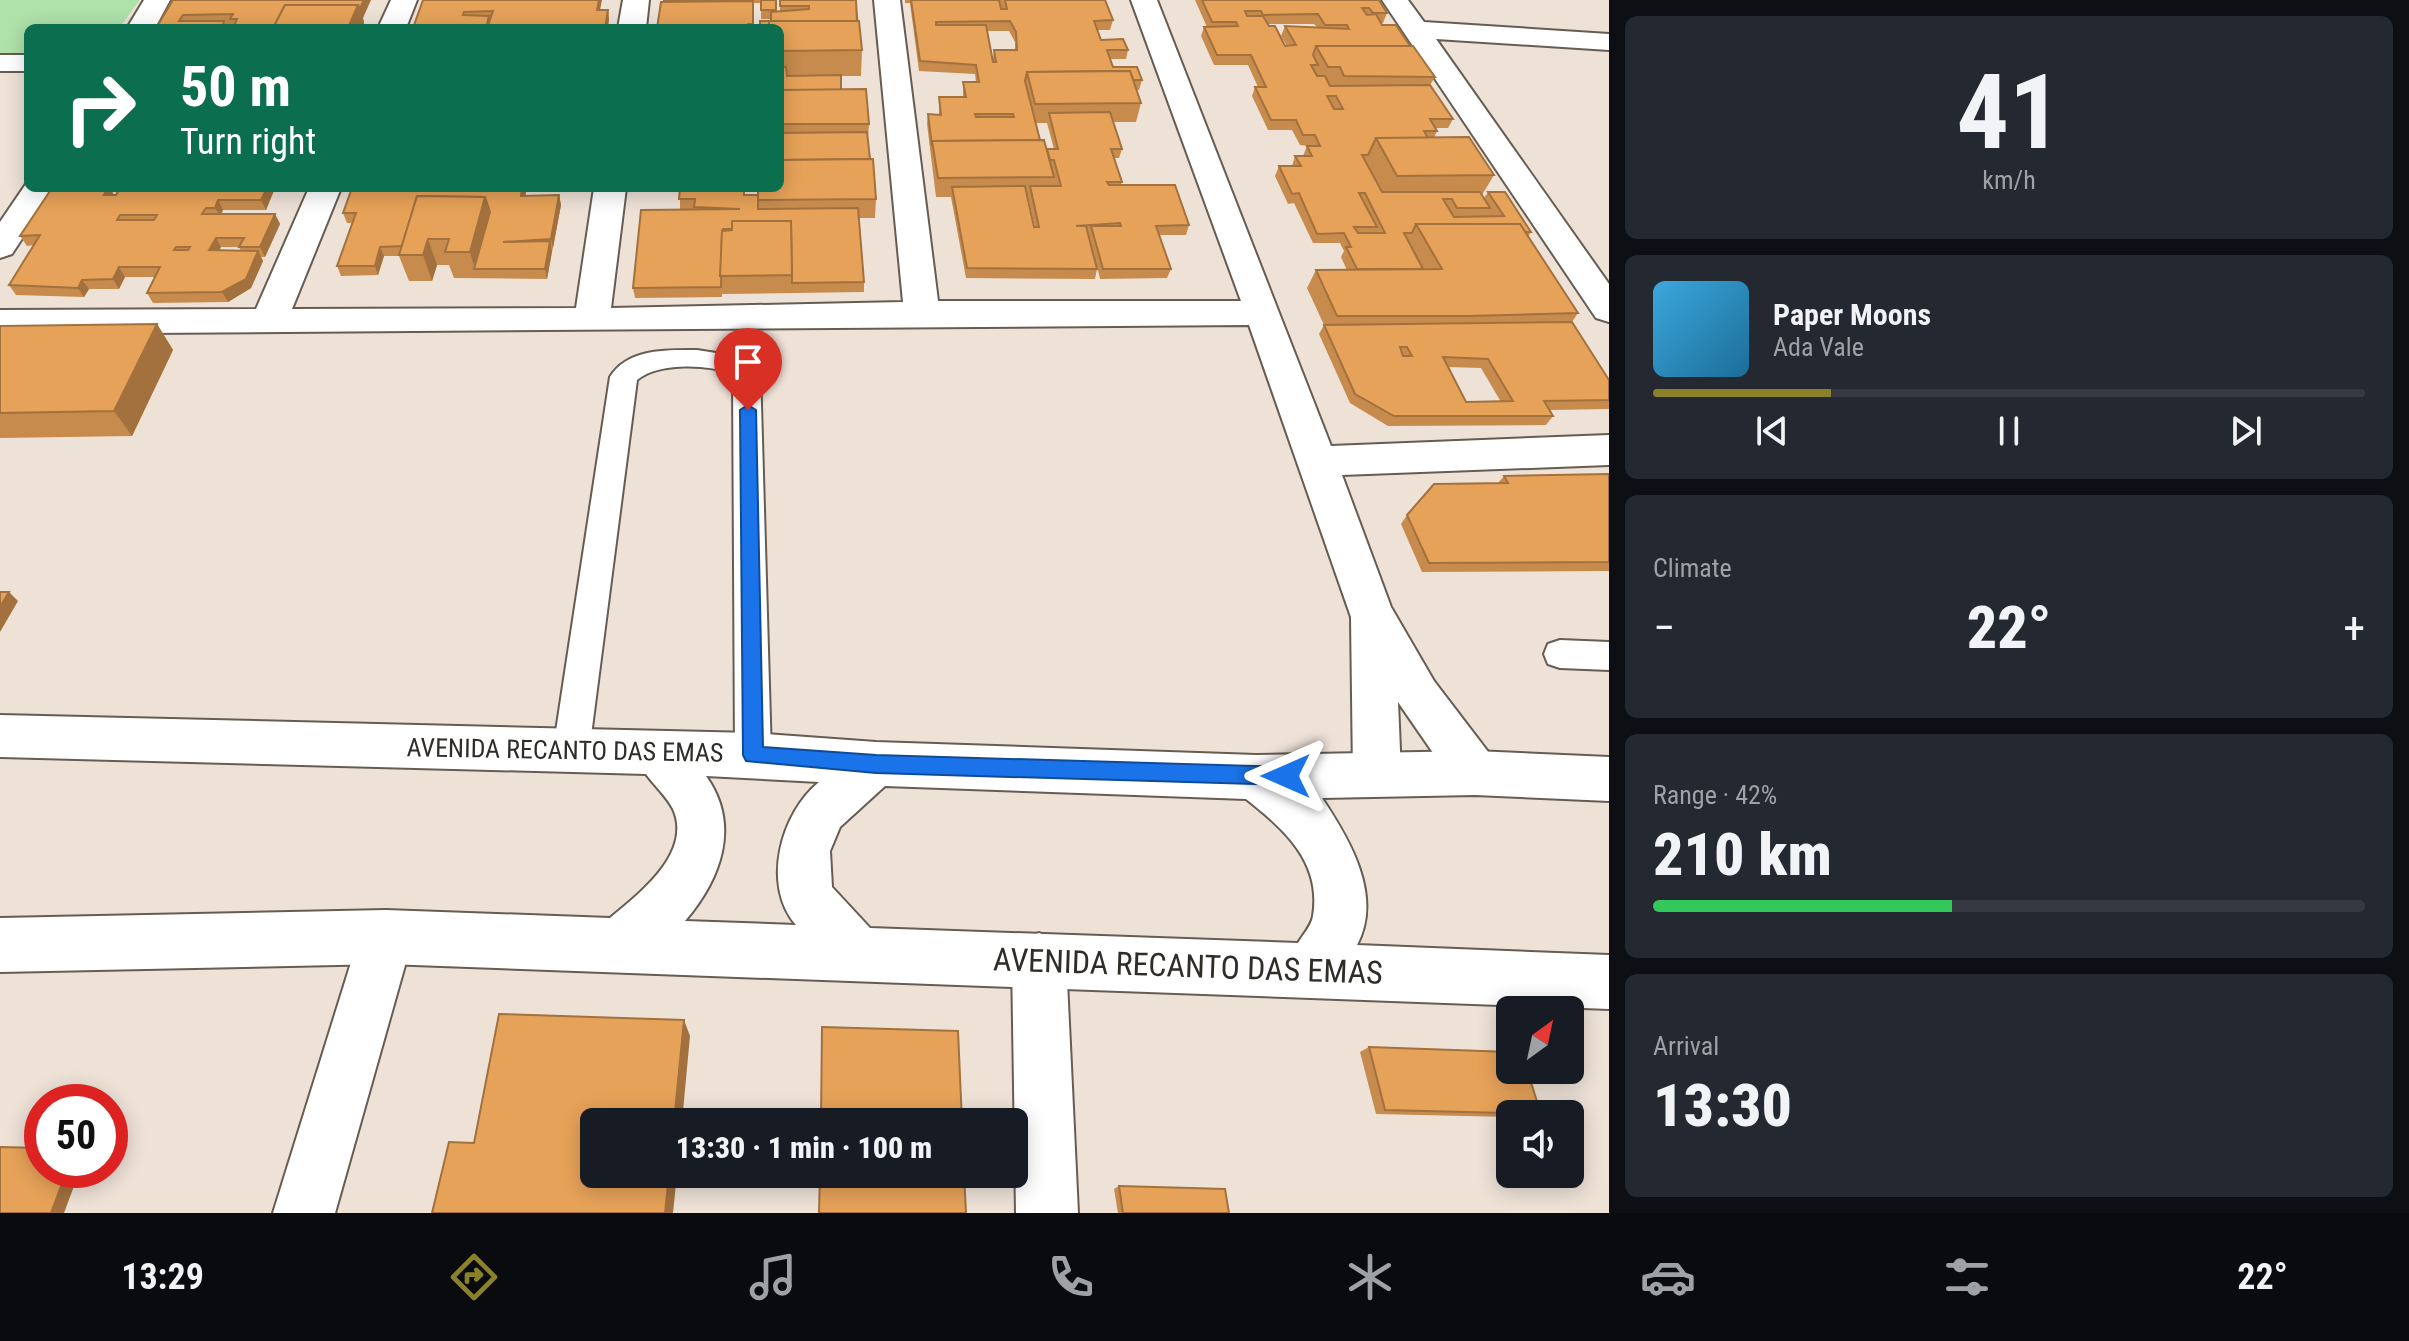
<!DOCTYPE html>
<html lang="en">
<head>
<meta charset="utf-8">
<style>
  body { margin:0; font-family:"Roboto Condensed",sans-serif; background:#242831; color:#f1f3f6; height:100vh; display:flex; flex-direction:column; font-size:30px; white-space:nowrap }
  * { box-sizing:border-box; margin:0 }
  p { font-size:26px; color:#9ea1a6 }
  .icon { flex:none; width:44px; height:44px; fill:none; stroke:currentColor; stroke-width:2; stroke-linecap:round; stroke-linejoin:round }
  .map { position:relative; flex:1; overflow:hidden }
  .panel { display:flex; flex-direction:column; gap:16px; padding:16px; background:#0d0f14; width:800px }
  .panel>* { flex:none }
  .banner { position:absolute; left:24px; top:24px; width:760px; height:168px; border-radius:12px; box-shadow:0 4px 20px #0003; background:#0b6e4f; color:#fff; overflow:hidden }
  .needle { width:52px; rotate:33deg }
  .fabs { position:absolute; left:1496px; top:996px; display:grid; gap:16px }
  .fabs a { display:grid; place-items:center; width:88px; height:88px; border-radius:12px; background:#171b24; box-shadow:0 4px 20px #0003; font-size:40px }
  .speed { position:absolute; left:24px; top:1084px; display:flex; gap:16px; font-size:40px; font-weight:700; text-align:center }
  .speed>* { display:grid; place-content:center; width:104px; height:104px; border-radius:50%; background:#171b24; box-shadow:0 4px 20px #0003; line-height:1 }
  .speed .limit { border:12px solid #d22; background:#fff; color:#111 }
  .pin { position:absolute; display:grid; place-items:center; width:68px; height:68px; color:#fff; margin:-82px -34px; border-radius:50% 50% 50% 0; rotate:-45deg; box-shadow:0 0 8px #0007 }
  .pin .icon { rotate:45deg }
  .me { position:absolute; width:88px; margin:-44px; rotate:270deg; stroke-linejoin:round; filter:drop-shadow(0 0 6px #0008) }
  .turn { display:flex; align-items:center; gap:28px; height:168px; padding:0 24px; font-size:36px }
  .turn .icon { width:104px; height:104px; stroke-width:2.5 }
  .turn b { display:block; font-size:56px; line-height:68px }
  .big { font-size:60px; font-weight:800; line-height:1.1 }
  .panel .card { flex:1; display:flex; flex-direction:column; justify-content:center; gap:12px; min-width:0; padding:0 28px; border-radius:12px; background:#242831 }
  .panel .dial { align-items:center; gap:0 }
  .dial b { font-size:104px; line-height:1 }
  .song { display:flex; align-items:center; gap:24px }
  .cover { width:96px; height:96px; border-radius:12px; background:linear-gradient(135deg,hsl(200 70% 55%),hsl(200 70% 35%)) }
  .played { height:8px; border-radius:4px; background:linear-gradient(90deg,#8a8128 25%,#363941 25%) }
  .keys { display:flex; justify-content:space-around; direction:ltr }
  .heat { display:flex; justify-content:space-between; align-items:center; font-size:44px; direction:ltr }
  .charge { height:12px; border-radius:6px; background:linear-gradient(90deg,#34c759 42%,#363941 0) }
  .trip { position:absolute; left:580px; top:1108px; width:448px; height:80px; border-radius:12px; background:#171b24; box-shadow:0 4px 20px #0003; font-weight:800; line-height:80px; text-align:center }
  .tab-bar { display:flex; height:128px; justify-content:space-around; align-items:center; background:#090b0e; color:#9ea1a6 }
  .tab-bar .icon { width:56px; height:56px }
  .tab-bar .active { color:#8a8128 }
  .tab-bar b { font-size:36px; color:#f1f3f6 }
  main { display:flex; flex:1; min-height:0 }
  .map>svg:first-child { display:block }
</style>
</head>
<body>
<main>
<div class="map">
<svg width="1609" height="1213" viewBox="0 0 1609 1213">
  <rect width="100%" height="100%" fill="#eee2d7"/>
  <polygon fill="#afe1aa" points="0,0 140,0 119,28 28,28 28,57 0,57"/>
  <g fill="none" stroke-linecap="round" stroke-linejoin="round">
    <g stroke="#665c52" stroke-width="4">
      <g id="service">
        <path d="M697 350 748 358 760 369 771 755 765 766 753 771 741 766 735 755 733 374C708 364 658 362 637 380L589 751 583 762 571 767 559 762 553 751 610 377C628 348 667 350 697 350Z"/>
        <polygon points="1560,640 1609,642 1609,670 1560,668 1548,664 1544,654 1548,644"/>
      </g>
    </g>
    <g stroke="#665c52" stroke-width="4">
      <g id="minor">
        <polygon points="144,0 170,0 155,28 127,28"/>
        <polygon points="391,0 417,0 406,28 378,28"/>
        <polygon points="623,0 649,0 646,28 618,28"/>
        <polygon points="874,0 900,0 938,301 1241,301 1131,0 1157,0 1331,446 1609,435 1609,465 1342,475 1391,607 1434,681 1492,757 1499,773 1492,789 1475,795 1458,789 1398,702 1401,774 1394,790 1377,796 1360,790 1353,774 1351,617 1249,325 0,334 0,310 256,309 309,188 341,188 292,309 576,308 594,188 626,188 611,308 903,302"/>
        <polygon points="1382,0 1408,0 1424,22 1609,34 1609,50 1436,39 1609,284 1609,322 1596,318"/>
        <rect x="0" y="55" width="28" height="16"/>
        <polygon points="28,181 28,188 55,188 12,254 0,258 0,222"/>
        <polygon points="386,910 405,918 413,937 335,1213 273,1213 359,937 367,918"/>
        <polygon points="1039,933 1058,941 1066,960 1078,1213 1016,1213 1012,960 1020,941"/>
      </g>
    </g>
    <g stroke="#665c52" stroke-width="4">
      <path id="secondary" d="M0 715 753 733 876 742 1256 755 1475 751 1609 757V801L1475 795 1322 798C1350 840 1383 896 1357 945L1609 955V1009L386 964 0 972V918L386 910 610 918C639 894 693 853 673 809 667 797 654 785 646 774L0 757ZM706 776 819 782C781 813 761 885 796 925L685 921C721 879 741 825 706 776ZM885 786 1246 799C1284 829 1322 862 1313 916 1312 925 1302 936 1298 943L870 928 832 887 830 851 840 827Z"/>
    </g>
    <use href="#service" fill="#fff" fill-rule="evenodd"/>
    <use href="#minor" fill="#fff" fill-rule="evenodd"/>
    <use href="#secondary" fill="#fff" fill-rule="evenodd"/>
  </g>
  <g fill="#c78b4d" fill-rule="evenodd">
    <polygon points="173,0 363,18 364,23 362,28 233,28 232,24 225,24 227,28 156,28"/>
    <polygon points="423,0 608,10 609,20 413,28"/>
    <polygon points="664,0 776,0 776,12 780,11 780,0 856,0 862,50 861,76 841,76 841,90 869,124 868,138 876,199 875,218 859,218 864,282 864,292 722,294 722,293 722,297 635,298 633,288 680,209 680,188 745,188 745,195 758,195 780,188 780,28 771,21 771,19 761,19 761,3 753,3 754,28 657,28"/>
    <path d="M905 0H1105L1113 20 1110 30H1097L1101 40 1128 50 1126 59H1110L1113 67 1142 80 1139 90H1136L1141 103 1136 122H1113L1122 149 1119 158H1114L1122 182 1121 185 1189 225 1186 235H1159L1171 269 1167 278 1100 279 1097 266V269L1095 279 966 278 951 197H936L927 124 928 114 939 115V97H963V82H976L975 74 919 71 910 3H905ZM987 31H1009L1015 42V50H994L993 59ZM1036 123H1047L1054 149H1047L1040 140ZM1027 196H1028L1035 227H1034Z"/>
    <path d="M1195 0H1379L1387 13 1383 23H1381L1410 46 1435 77 1430 85 1453 119 1448 128H1435L1437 131 1434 138 1494 175 1482 195 1484 198 1488 192 1531 232 1528 237 1578 313 1572 322 1609 380V409L1550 410 1553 416 1546 425 1388 426 1350 403 1319 334 1324 325 1307 288 1316 270H1347L1341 257 1344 251 1340 243H1313L1294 203 1288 204 1275 176 1279 166H1292L1295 156H1303L1307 146H1311L1300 145 1292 130H1268L1252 96 1255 87H1258L1248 65H1214L1201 36 1204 27H1207ZM1268 24H1314L1317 27 1285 26 1281 36 1287 46H1285ZM1448 367 1481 368 1501 402H1466Z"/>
    <path d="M52 188H110L114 195 275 188 266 210H223L221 214H275L280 224 265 257H261L263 261 251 288 228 302 153 303 147 293 156 277H125L119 289H89L84 297 16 295 9 285 34 245 27 246 20 236ZM221 247H239L241 251 219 250Z"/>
    <polygon points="352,188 527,188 525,196 559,195 561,205 547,279 454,278 449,265 437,265 432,281 409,281 399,256 384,256 378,275 341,276 337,266 353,223 347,223 343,213"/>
    <polygon points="157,324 173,350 132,436 0,438 0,326"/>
    <polygon points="1609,474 1609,571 1422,572 1401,524 1407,515 1498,483 1504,476"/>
    <polygon points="1369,1047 1541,1114 1510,1114 1510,1117 1376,1114 1360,1052"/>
    <polygon points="1119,1186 1229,1213 1118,1213 1114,1189"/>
  </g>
  <g fill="#a2713e">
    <polygon points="364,0 371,0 363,18 364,23 362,28 348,28 358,5"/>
    <polygon points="599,0 602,0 598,20 597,10"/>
    <polygon points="608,10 609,20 608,28 605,28"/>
    <polygon points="108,188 110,188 115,197 104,195"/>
    <polygon points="267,188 275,188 266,210 261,200"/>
    <polygon points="522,188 527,188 523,206 521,196"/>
    <polygon points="559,195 561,205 553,248 551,239"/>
    <polygon points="485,197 492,223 475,269 470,252"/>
    <polygon points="218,200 223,210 220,217 215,208"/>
    <polygon points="275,214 280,224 265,257 260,247"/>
    <polygon points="216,238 221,247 215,260 209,250"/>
    <polygon points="428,239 437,265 432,281 423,255"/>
    <polygon points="550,241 552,251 547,279 545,269"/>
    <polygon points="380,247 384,256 378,275 375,266"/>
    <polygon points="258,251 263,261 251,288 228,302 222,292"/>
    <polygon points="119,267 125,277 119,289 113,279"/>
    <polygon points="82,280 89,289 84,297 78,288"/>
    <polygon points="157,324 173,350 132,436 114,411"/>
    <polygon points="9,592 18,601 0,632 0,607"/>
    <polygon points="684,1020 690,1036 682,1122 674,1122"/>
    <polygon points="67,1170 80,1170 64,1213 51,1213"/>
    <polygon points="669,1174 677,1174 673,1213 665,1213"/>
  </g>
  <g fill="#e7a259" stroke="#a2713e" stroke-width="2" fill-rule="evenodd">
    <polygon points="173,0 364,0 360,8 358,5 285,5 273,28 233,28 237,19 230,19 233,14 183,15 179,21 224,21 222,28 156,28"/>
    <polygon points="423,0 599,0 597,10 608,10 605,28 487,28 493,11 464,12 463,15 489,16 486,28 413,28"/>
    <polygon points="664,0 744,0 744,1 664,2"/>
    <rect x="761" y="0" width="15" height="10"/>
    <polygon points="780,0 856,0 857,21 769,21 769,28 760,28 760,21 771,21 771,12 809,9 809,6 780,6"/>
    <path d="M911 0H999L1001 9H1007L1005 0H1105L1113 20 1094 21 1101 40 1123 39 1128 50H1107L1113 67H1137L1142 80H1133L1130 71 1027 72 1025 81 1040 140 932 141V146L928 114 941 115 939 97H966L963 82H979L976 65 920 61ZM1010 21 1016 32 1017 50H994L996 62H993L986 25H936V22ZM975 114H1013L1014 117H976Z"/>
    <path d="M1202 0H1379L1387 13H1373L1369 8H1362L1367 15 1376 14 1382 25H1396L1410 46H1316L1313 55 1318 65H1311L1317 76H1325L1330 86 1430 85 1453 119H1430L1437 131H1424L1428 138H1376L1368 155H1362L1382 192H1480L1490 208H1457L1452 199H1443L1454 217 1504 216 1488 192H1505L1531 232H1525L1520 224H1416L1412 233H1404L1423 269H1357L1346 247H1351L1344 233 1317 234 1299 193 1292 194 1279 166H1301L1295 156H1312L1307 146H1320L1315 135H1303L1296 120H1271L1255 87H1266L1251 55H1217L1204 27 1238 26 1236 22H1212ZM1245 11H1261L1263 15 1318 14 1325 25H1347L1349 29 1285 26 1296 45 1285 46 1275 26H1269L1263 16H1247ZM1327 96H1336L1343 109H1334ZM1359 193H1365L1385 233H1358L1354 227H1377Z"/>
    <polygon points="753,1 753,24 748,24 747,28 657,28 661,2"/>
    <polygon points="285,5 358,5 348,28 273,28"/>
    <polygon points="769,21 859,21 862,50 780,51 780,28 769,28"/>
    <polygon points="1316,46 1413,46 1435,77 1344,76 1340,67 1328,67"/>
    <polygon points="780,67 786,67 787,76 841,75 841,90 780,90"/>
    <polygon points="1130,71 1141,103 1035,104 1027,72"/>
    <polygon points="866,89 869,124 780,124 780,90"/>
    <polygon points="1110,112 1122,149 1111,149 1122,182 1107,182 1109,185 1175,185 1189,225 1156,226 1171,269 1103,269 1091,226 1121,226 1120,223 1076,226 1086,226 1097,269 967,268 952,187 1025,186 1034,227 1039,227 1030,186 1061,186 1054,160 1050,160 1047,149 1058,149 1049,113"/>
    <polygon points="867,132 870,159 780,160 780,133"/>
    <polygon points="1469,137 1494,175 1397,176 1376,138"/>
    <polygon points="1044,140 1054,177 938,178 932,141"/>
    <polygon points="873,159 876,199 758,200 758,188 780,188 780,160"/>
    <path d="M52 188H108L104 195H116L120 188H267L261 200H218L215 208H206L202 214H275L260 247H239L244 238H216L209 250 258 251 246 279 222 292 147 293 160 267H119L113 279 82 280 78 288 9 285 40 235 20 236ZM120 215H157L154 220H117ZM176 247H190L188 250H174Z"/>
    <polygon points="352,188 522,188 521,196 559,195 551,239 503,242 550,241 545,269 474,269 490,212 485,197 417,196 402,246 380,247 375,266 337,266 356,213 343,213"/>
    <polygon points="680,188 744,188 744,195 758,195 758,209 858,208 864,282 792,283 791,221 732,221 732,229 723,229 722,231 721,287 633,288 641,210 740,209 694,207 695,199 679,199"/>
    <polygon points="417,196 485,197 470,252 445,252 449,239 428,239 423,255 399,255"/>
    <polygon points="732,221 791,221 792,275 720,276 722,231 732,230"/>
    <polygon points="1416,224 1520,224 1578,313 1468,316 1337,316 1316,270 1442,269"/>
    <path d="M1572 322 1609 380V400L1544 401 1553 416H1394L1355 394 1324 325ZM1400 347H1407L1412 356H1403ZM1443 357 1488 359 1513 401 1466 402Z"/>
    <polygon points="157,324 114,411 0,413 0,326"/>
    <polygon points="1609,474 1609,562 1429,563 1407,515 1434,484 1508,483 1504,476"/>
    <polygon points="0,592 9,592 0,607"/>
    <polygon points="499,1014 684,1020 674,1122 594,1122 594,1174 669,1174 665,1213 432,1213 449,1142 474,1143"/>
    <polygon points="822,1027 958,1031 962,1122 821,1122"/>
    <polygon points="1369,1047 1510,1052 1510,1070 1527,1070 1541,1114 1385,1110"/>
    <polygon points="0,1147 42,1148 42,1170 67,1170 51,1213 0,1213"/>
    <polygon points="820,1174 964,1174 966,1213 819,1213"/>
    <polygon points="1119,1186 1225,1189 1229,1213 1123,1213"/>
  </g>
  <polygon fill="#1a73e8" stroke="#114b97" stroke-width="2" points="748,405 756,410 763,747 876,755 1286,767 1293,770 1296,776 1293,783 1286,785 876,773 746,761 743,755 740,410"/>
  <g text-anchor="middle" stroke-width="7" stroke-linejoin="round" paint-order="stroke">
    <g font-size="26" fill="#302c28" stroke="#fff">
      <text transform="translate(565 750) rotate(1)" y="9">AVENIDA RECANTO DAS EMAS</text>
    </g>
    <g font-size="32" fill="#302c28" stroke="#fff">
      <text transform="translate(1188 966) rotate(2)" y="11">AVENIDA RECANTO DAS EMAS</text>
    </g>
  </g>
</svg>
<div class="fabs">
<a><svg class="needle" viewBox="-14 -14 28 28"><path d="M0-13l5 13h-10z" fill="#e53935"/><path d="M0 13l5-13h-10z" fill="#9ea1a6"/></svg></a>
<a><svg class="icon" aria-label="sound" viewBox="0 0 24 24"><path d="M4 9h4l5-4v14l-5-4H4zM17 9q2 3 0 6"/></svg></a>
</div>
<div class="speed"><div class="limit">50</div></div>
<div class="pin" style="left:748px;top:410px;background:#d93025"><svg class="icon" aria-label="arrive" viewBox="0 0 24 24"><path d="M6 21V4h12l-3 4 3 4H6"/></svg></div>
<svg class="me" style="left:1286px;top:776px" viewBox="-20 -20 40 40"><path d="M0-17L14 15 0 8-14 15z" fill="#1a73e8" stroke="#fff" stroke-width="4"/></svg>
<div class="trip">13:30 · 1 min · 100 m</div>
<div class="banner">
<div class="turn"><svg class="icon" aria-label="right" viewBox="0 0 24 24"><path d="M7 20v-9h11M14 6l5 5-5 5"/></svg><div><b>50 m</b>Turn right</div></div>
</div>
</div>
<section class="panel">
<div class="card dial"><b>41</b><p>km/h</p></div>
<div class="card">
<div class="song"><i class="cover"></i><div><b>Paper Moons</b><p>Ada Vale</p></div></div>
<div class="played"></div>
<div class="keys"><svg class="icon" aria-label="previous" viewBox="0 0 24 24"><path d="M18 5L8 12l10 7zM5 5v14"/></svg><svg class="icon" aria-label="pause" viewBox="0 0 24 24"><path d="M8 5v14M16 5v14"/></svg><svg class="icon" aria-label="next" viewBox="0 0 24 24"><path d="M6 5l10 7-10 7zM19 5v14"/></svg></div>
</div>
<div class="card"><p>Climate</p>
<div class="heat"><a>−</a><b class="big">22°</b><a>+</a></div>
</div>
<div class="card"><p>Range · 42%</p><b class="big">210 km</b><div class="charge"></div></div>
<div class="card"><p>Arrival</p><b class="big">13:30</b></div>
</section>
</main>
<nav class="tab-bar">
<b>13:29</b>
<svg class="icon active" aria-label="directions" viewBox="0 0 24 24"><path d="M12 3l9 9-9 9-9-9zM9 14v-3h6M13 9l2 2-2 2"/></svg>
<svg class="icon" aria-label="music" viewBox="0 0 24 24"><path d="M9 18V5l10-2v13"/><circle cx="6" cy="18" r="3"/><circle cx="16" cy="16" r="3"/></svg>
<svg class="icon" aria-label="phone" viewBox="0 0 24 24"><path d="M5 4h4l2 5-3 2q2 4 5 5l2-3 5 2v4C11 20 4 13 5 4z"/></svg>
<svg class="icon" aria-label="climate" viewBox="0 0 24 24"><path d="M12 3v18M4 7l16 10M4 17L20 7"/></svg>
<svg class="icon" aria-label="car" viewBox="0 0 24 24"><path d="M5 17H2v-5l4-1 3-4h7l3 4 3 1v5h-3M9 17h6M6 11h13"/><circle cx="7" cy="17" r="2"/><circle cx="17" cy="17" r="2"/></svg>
<svg class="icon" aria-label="filters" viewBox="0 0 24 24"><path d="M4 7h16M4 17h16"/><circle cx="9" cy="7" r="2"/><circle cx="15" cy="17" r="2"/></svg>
<b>22°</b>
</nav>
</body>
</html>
